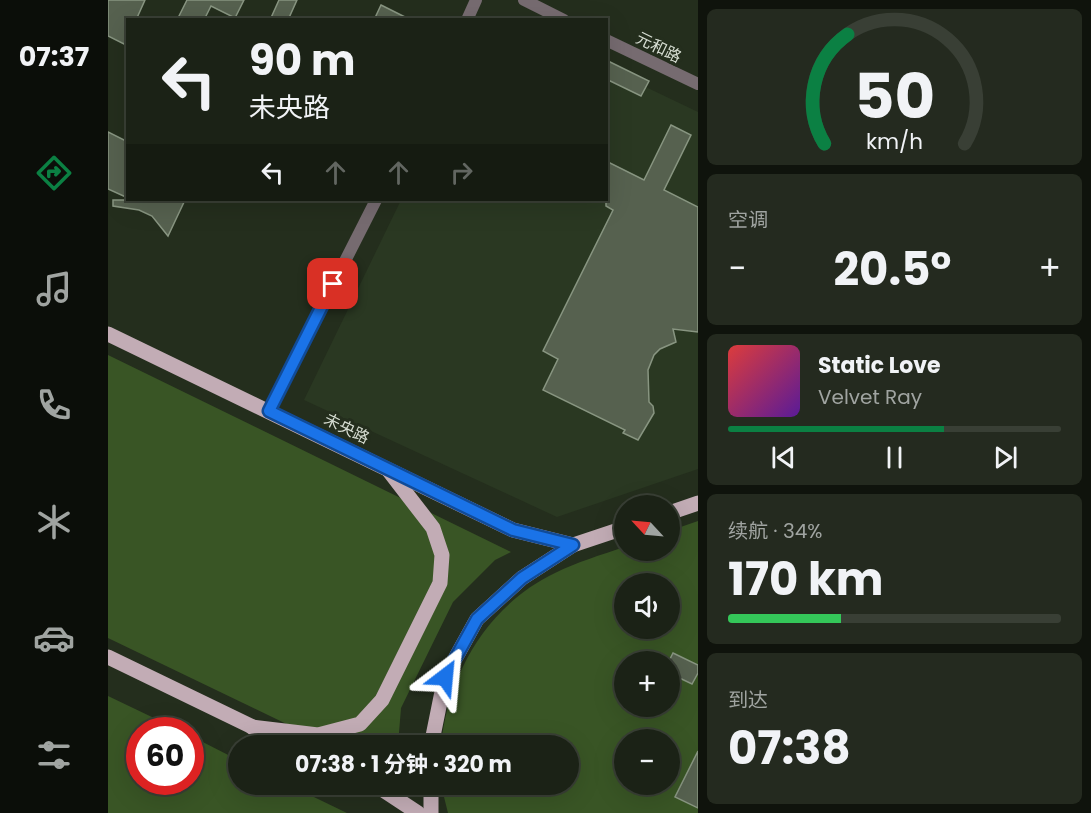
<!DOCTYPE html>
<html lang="zh">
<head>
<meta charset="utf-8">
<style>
  body { margin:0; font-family:Poppins,"Noto Sans SC",sans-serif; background:#242a1f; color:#f1f3f6; height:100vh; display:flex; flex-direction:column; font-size:22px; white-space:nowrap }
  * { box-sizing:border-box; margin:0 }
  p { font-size:20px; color:#a0a4a1 }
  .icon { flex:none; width:33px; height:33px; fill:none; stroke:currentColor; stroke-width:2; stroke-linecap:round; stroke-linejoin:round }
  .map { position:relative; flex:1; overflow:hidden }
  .side { display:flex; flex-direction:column; gap:9px; padding:9px; background:#0f130c; width:393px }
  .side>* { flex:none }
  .guide { position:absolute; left:18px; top:18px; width:482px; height:183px; border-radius:0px; box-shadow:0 6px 24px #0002,0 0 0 2px #393f35; background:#1b2216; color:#f1f3f6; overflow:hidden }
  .needle { width:39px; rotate:296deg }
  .tools { position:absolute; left:506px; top:495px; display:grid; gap:12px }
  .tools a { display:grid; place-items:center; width:66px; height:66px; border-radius:50%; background:#1b2216; box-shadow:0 6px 24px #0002,0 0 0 2px #393f35; font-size:30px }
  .speed { position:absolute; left:18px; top:717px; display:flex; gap:12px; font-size:30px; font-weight:700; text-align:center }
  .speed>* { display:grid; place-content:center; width:78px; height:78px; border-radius:50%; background:#1b2216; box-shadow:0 6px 24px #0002,0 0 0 2px #393f35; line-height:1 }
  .speed .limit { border:9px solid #d22; background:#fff; color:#111 }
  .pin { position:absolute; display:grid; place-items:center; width:51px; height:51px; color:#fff; margin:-26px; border-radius:12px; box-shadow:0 3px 9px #0006 }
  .me { position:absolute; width:66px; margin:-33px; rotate:29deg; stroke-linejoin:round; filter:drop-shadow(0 0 4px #0008) }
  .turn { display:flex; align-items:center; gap:21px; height:126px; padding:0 24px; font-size:27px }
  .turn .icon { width:78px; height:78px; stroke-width:2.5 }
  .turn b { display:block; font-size:42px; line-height:51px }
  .lanes { display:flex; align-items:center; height:57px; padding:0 24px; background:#0003; justify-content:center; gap:30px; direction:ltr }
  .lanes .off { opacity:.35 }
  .big { font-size:45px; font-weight:700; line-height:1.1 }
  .side .card { flex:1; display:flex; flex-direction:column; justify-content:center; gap:9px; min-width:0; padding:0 21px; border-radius:9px; background:#242a1f }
  .side .dial { align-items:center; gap:0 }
  .dial svg { height:156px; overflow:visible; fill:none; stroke:#393f35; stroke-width:7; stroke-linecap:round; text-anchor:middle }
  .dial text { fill:#f1f3f6; stroke:none }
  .song { display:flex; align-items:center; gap:18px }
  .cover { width:72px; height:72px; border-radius:9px; background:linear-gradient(135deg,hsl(0 70% 55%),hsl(270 70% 35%)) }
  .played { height:6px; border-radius:3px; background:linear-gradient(90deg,#0b8043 65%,#393f35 65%) }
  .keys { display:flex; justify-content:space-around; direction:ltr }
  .heat { display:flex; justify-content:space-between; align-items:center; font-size:33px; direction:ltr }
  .charge { height:9px; border-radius:4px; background:linear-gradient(90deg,#34c759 34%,#393f35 0) }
  .trip { position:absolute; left:120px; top:735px; width:351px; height:60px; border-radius:30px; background:#1b2216; box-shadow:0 6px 24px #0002,0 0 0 2px #393f35; font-weight:700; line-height:60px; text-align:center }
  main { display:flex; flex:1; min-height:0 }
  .dock { display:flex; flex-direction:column; width:108px; justify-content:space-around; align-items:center; background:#0b0e09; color:#a0a4a1 }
  .dock .icon { width:42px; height:42px }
  .dock .selected { color:#0b8043 }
  .dock b { font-size:27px; color:#f1f3f6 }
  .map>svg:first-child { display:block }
</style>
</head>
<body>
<main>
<nav class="dock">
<b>07:37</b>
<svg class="icon selected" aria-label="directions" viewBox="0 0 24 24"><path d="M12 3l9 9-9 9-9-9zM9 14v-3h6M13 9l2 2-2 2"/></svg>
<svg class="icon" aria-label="music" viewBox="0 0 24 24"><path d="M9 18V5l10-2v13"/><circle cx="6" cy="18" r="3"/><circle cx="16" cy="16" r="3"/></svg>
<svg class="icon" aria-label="phone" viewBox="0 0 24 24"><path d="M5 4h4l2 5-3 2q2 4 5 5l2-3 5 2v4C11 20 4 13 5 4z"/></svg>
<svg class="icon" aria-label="climate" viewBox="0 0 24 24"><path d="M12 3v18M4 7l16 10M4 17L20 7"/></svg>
<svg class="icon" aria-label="car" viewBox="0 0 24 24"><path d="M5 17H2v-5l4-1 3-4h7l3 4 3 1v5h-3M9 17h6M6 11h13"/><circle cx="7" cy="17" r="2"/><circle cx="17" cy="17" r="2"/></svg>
<svg class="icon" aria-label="filters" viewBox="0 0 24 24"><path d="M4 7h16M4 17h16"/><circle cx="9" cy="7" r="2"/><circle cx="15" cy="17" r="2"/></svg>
</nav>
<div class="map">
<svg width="590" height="813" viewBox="0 0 590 813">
  <rect width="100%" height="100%" fill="#242e1d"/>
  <polygon fill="#2a3822" points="498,68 590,112 590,469 449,517 196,400 293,200 498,200"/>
  <g fill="#395525" fill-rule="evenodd">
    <polygon points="0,355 403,552 387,560 345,602 293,708 290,745 222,745 0,638"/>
    <path d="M590 521V813H340L333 785 460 784V746H333C340 673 380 605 447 573 469 562 493 555 516 547V550H561V531ZM516 584H561V628H516ZM516 662H561V706H516ZM516 740H561V784H516Z"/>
    <polygon points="0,696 71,730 32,730 32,782 82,782 83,736 130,760 130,784 181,785 239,813 0,813"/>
  </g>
  <g fill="#56614f" stroke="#889581" stroke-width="1.5">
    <polygon points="0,0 37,0 28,20 20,20 20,36 16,44 0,36"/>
    <polygon points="79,0 136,0 127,18 103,6 96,20 69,20"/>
    <polygon points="171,0 189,0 180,20 162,20"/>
    <polygon points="273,5 303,20 266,20"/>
    <polygon points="498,60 541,81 533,96 498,79"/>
    <polygon points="563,125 583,135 556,190 590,207 590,332 565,329 568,342 552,349 546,355 540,370 541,402 545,406 546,413 530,440 515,433 517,430 435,390 450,359 435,351 505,210 498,206 498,161 536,180"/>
    <polygon points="0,132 20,142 20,198 0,189"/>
    <polygon points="5,200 77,200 60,236 44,216 31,210 5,206"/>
    <polygon points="565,653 590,665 590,673 584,684 561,673 561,661"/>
    <polygon points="590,751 590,808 567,797"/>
  </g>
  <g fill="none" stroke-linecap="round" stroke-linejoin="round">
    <g stroke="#766b70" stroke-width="12">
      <polyline points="416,0 456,20"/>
      <polyline points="359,20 368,0"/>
      <polyline points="498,40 590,84"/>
      <polyline points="161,411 268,200"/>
    </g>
    <g stroke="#c2acb5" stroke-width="15">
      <polyline points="0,334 405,530 465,545"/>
      <polyline points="561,513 590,503"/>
      <polyline points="0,657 184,746"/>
      <polyline points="144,727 210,735 252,724 274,700 332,583 334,555 325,528 281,471"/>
      <polyline points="323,746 337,677 369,619 414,578 465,545 516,528"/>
      <polyline points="266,784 310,813"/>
      <polyline points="323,784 323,813"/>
    </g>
  </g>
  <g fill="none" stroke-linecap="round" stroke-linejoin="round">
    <g stroke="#114b97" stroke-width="15">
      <polyline id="route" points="225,284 161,411 405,530 465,545 414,578 369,619 337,677"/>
    </g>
    <use href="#route" stroke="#1a73e8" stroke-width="10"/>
  </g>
  <g text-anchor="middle" stroke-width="6" stroke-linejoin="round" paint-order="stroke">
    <g font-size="16" fill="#d6ddd2" stroke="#242e1d">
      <text transform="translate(551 47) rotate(26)" y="6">元和路</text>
      <text transform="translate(239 428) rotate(26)" y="6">未央路</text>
    </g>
  </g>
</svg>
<div class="tools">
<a><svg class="needle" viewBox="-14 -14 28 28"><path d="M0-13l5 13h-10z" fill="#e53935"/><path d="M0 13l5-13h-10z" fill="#a0a4a1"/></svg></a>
<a><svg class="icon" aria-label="sound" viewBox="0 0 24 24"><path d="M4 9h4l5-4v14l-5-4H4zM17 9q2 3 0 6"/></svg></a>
<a>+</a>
<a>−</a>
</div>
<div class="speed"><div class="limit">60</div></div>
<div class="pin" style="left:225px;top:284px;background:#d93025"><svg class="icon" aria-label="arrive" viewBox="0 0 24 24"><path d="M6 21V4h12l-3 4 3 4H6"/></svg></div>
<svg class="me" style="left:337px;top:677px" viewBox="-20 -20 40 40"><path d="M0-17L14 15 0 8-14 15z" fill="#1a73e8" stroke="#fff" stroke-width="4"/></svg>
<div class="trip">07:38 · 1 分钟 · 320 m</div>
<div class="guide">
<div class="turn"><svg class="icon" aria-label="left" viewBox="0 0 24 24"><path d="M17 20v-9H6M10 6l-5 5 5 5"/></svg><div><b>90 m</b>未央路</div></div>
<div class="lanes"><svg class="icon" aria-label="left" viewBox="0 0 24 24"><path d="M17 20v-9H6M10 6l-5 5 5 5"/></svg><svg class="icon off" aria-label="ahead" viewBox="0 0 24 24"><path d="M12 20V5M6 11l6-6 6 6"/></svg><svg class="icon off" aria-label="ahead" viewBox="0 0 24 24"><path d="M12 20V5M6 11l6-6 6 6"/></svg><svg class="icon off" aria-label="right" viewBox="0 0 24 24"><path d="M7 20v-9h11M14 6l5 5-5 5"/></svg></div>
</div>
</div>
<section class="side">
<div class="card dial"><svg viewBox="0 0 100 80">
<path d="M14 69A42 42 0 1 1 86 69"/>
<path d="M14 69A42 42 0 0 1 26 13" stroke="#0b8043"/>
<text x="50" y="56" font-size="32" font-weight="700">50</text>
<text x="50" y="72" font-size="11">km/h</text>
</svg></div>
<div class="card"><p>空调</p>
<div class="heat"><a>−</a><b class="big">20.5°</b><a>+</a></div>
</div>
<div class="card">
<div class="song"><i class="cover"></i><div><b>Static Love</b><p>Velvet Ray</p></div></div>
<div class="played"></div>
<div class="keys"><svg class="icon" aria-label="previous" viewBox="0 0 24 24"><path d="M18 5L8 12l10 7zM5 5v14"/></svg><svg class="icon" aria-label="pause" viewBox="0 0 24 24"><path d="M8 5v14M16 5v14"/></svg><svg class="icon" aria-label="next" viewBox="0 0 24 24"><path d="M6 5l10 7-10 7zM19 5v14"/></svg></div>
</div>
<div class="card"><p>续航 · 34%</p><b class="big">170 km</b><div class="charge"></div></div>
<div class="card"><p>到达</p><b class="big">07:38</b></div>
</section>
</main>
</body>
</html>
